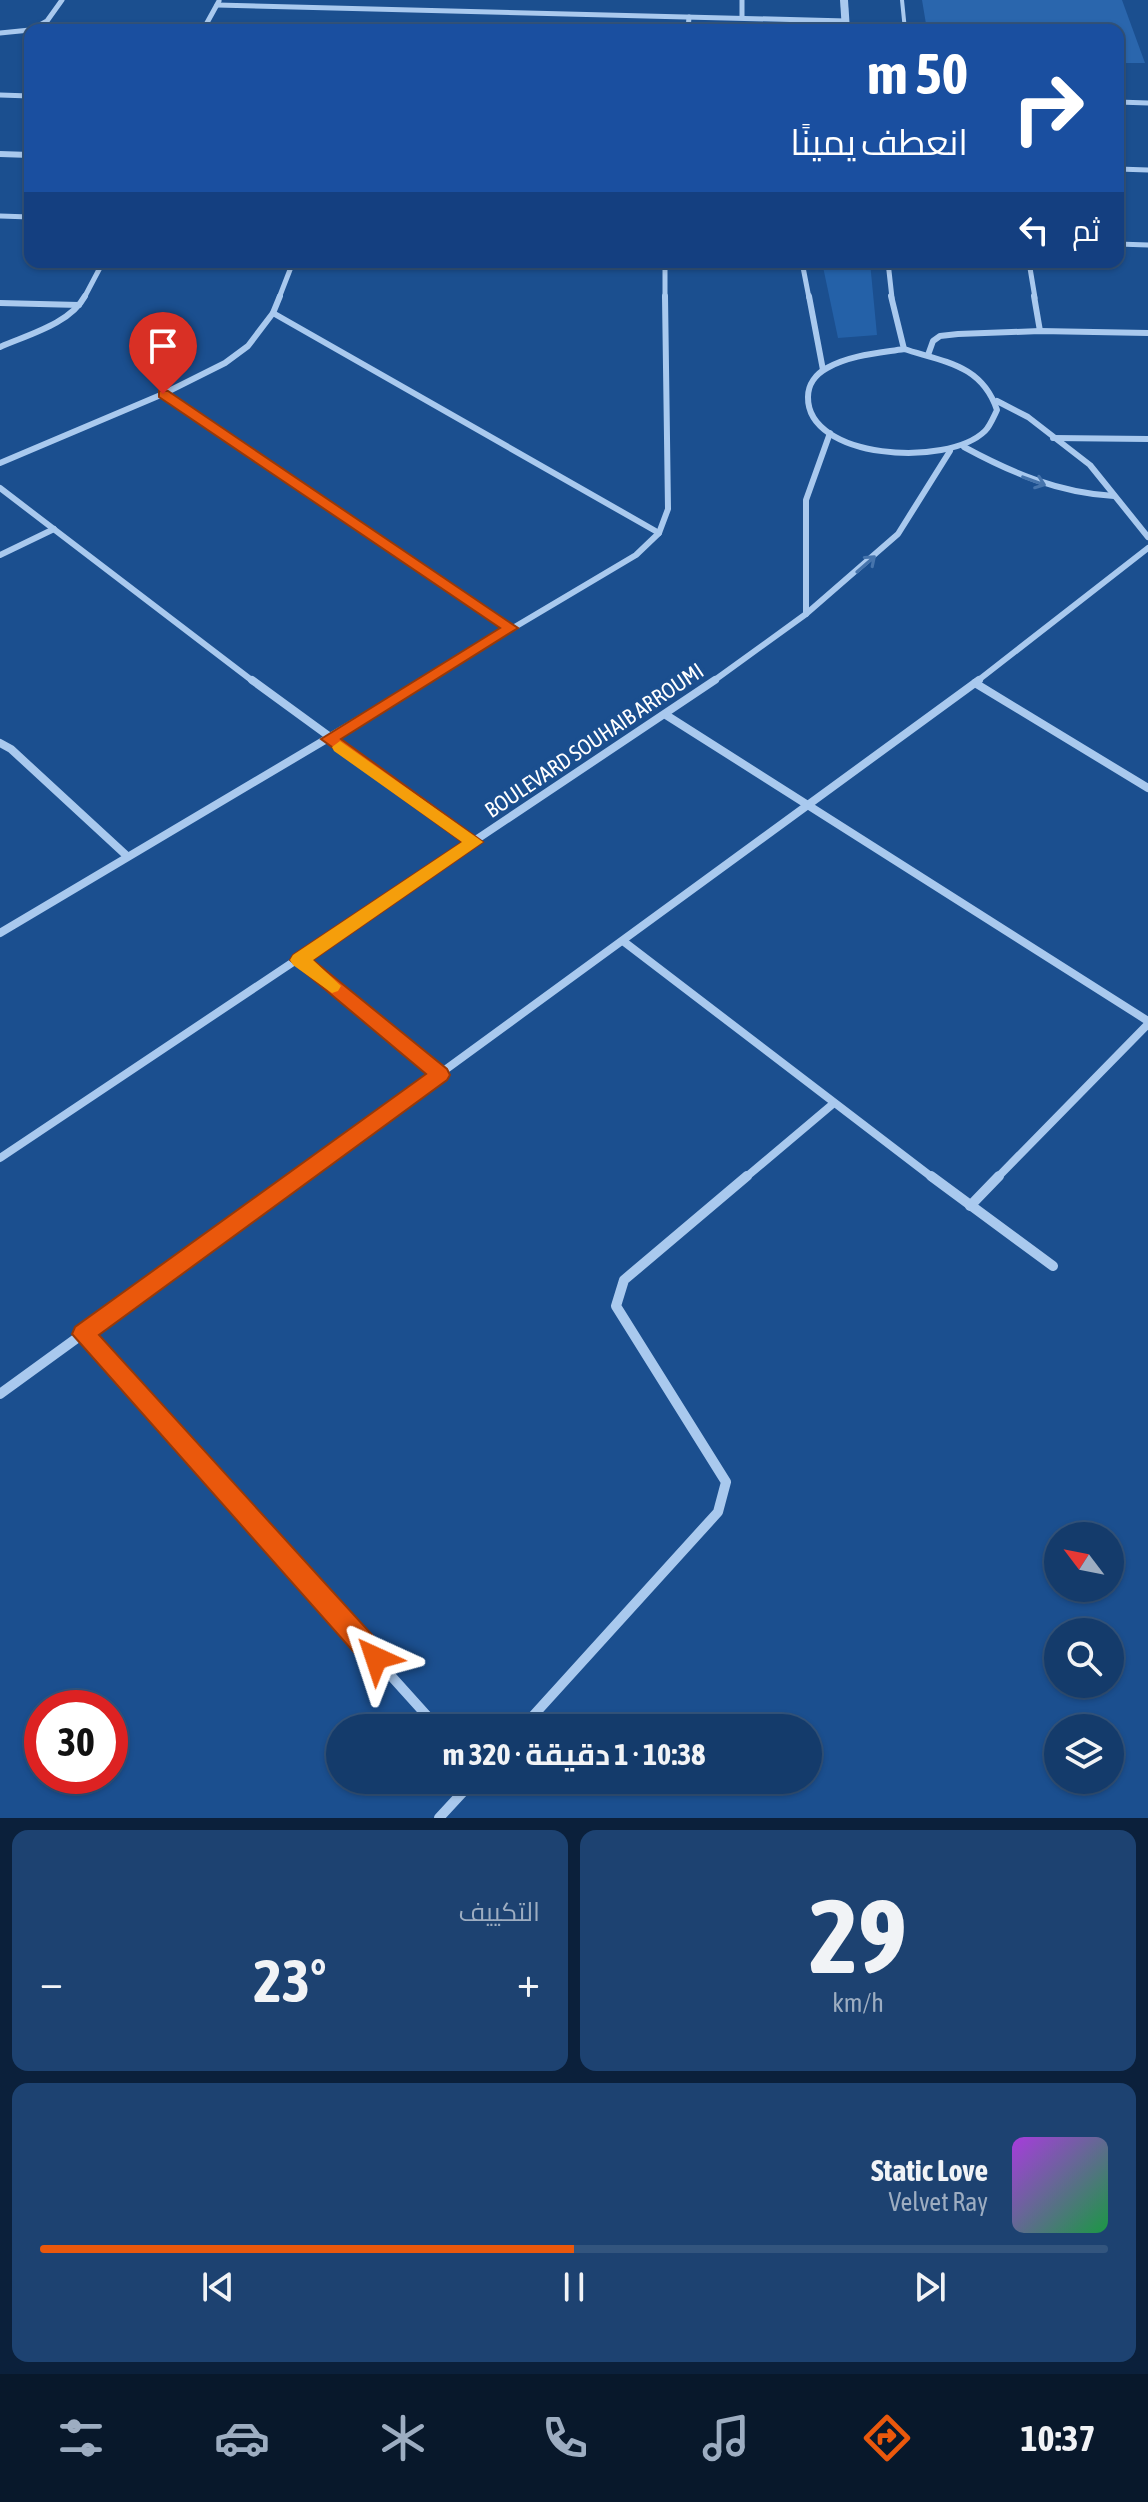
<!DOCTYPE html>
<html lang="ar">
<head>
<meta charset="utf-8">
<style>
  body { margin:0; font-family:"Asap Condensed",Cairo,sans-serif; background:#1d4271; color:#f1f3f6; direction:rtl; height:100vh; display:flex; flex-direction:column; font-size:30px; white-space:nowrap }
  * { box-sizing:border-box; margin:0 }
  p { font-size:26px; color:#9dadc1 }
  .icon { flex:none; width:44px; height:44px; fill:none; stroke:currentColor; stroke-width:2; stroke-linecap:round; stroke-linejoin:round }
  .map { position:relative; height:1818px; overflow:hidden; direction:ltr }
  .sheet { display:flex; flex-direction:column; gap:12px; padding:12px; background:#0b203b; flex:1 }
  .sheet>* { flex:none }
  .guide { position:absolute; left:24px; top:24px; width:1100px; height:244px; border-radius:16px; box-shadow:0 2px 6px #0004,0 0 0 2px #33557e; direction:rtl; background:#1a4fa0; color:#fff; overflow:hidden }
  .needle { width:52px; rotate:302deg }
  .fabs { position:absolute; left:1044px; top:1522px; display:grid; gap:16px }
  .fabs a { display:grid; place-items:center; width:80px; height:80px; border-radius:50%; background:#143b6b; box-shadow:0 2px 6px #0004,0 0 0 2px #33557e; font-size:40px }
  .speed { position:absolute; left:24px; top:1690px; display:flex; gap:16px; font-size:40px; font-weight:700; text-align:center }
  .speed>* { display:grid; place-content:center; width:104px; height:104px; border-radius:50%; background:#143b6b; box-shadow:0 2px 6px #0004,0 0 0 2px #33557e; line-height:1 }
  .speed .limit { border:12px solid #d22; background:#fff; color:#111 }
  .pin { position:absolute; display:grid; place-items:center; width:68px; height:68px; color:#fff; margin:-82px -34px; border-radius:50% 50% 50% 0; rotate:-45deg; box-shadow:0 0 8px #0007 }
  .pin .icon { rotate:45deg }
  .me { position:absolute; width:88px; margin:-44px; rotate:318deg; stroke-linejoin:round; filter:drop-shadow(0 0 6px #0008) }
  .turn { display:flex; align-items:center; gap:28px; height:168px; padding:0 24px; font-size:36px }
  .turn .icon { width:104px; height:104px; stroke-width:2.5 }
  .turn b { display:block; font-size:56px; line-height:68px }
  .then { display:flex; align-items:center; height:76px; padding:0 24px; background:#0003; gap:16px; font-size:30px }
  .big { font-size:60px; font-weight:700; line-height:1.1 }
  .sheet .widget { flex:1; display:flex; flex-direction:column; justify-content:center; gap:12px; min-width:0; padding:0 28px; border-radius:16px; background:#1d4271 }
  .sheet .dial { align-items:center; gap:0 }
  .dial b { font-size:104px; line-height:1 }
  .song { display:flex; align-items:center; gap:24px }
  .cover { width:96px; height:96px; border-radius:12px; background:linear-gradient(135deg,hsl(280 70% 55%),hsl(140 70% 35%)) }
  .played { height:8px; border-radius:4px; background:linear-gradient(90deg,#ea580c 50%,#33557e 50%) }
  .keys { display:flex; justify-content:space-around; direction:ltr }
  .heat { display:flex; justify-content:space-between; align-items:center; font-size:44px; direction:ltr }
  .sheet .tiles { flex:1; display:grid; gap:12px; grid-template-columns:1fr 1fr }
  .widget:last-child { grid-column:span 2 }
  .trip { position:absolute; left:326px; top:1714px; width:496px; height:80px; border-radius:40px; background:#143b6b; box-shadow:0 2px 6px #0004,0 0 0 2px #33557e; font-weight:700; line-height:80px; text-align:center; direction:rtl }
  .dock { display:flex; height:128px; justify-content:space-around; align-items:center; background:#08182b; color:#9dadc1 }
  .dock .icon { width:56px; height:56px }
  .dock .on { color:#ea580c }
  .dock b { font-size:36px; color:#f1f3f6 }
  .map>svg:first-child { display:block }
</style>
</head>
<body>
<div class="map">
<svg width="1148" height="1818" viewBox="0 0 1148 1818">
  <rect width="100%" height="100%" fill="#1b4f8f"/>
  <polygon fill="#2461a8" points="822,262 870,262 877,335 838,338"/>
  <polygon fill="#2a66ad" points="922,0 1122,0 1145,63 1118,63 1118,30 927,30"/>
  <g fill="none" stroke-linecap="round" stroke-linejoin="round">
    <polyline stroke="#a9c9ee" stroke-width="4" points="902,0 905,30"/>
    <g stroke="#a9c9ee" stroke-width="5">
      <polyline points="742,0 742,17"/>
      <polyline points="217,5 846,21"/>
      <polyline points="31,30 47,21 62,0"/>
      <polyline points="203,30 219,1"/>
      <polyline points="688,30 689,17"/>
      <polyline points="0,33 30,30"/>
      <polyline points="0,95 30,96"/>
      <polyline points="1118,102 1148,103"/>
      <polyline points="1118,169 1148,170"/>
      <polyline points="0,216 30,217"/>
      <polyline points="1118,244 1148,245"/>
      <polyline points="665,262 665,298"/>
      <polyline points="802,262 809,298"/>
      <polyline points="888,262 892,298"/>
      <polyline points="1029,262 1035,298"/>
      <polyline points="84,298 103,262"/>
      <polyline points="279,298 293,262"/>
    </g>
    <g stroke="#a9c9ee" stroke-width="6">
      <polyline points="809,296 823,370"/>
      <polyline points="891,296 904,349"/>
      <polyline points="1034,296 1040,331"/>
      <polyline points="0,303 79,305"/>
      <polyline points="273,313 659,533"/>
      <path d="M0 347C27 335 70 324 85 296"/>
      <path d="M904 349C945 362 982 365 997 410 994 416 990 426 985 431 947 468 807 459 808 397 808 384 816 374 827 368 850 355 879 353 904 349Z"/>
      <polyline points="928,355 933,341 940,336 958,334 1040,331 1148,333"/>
      <polyline points="163,394 511,628"/>
      <polyline points="997,401 1028,417 1090,465 1148,537"/>
      <polyline points="1053,438 1148,439"/>
      <path d="M964 447C1012 473 1059 493 1114 496"/>
      <polyline points="0,463 163,394 225,363 248,346 273,313 280,296"/>
      <polyline points="0,488 254,682"/>
      <polyline points="0,555 54,529"/>
      <polyline points="806,614 806,500 830,433"/>
      <polyline points="422,682 636,555 659,533 668,509 665,296"/>
      <polyline points="712,682 806,614 898,534 950,451"/>
      <polyline points="976,682 1148,548"/>
    </g>
    <g stroke="#a9c9ee" stroke-width="8">
      <polyline points="252,680 474,842"/>
      <polyline points="975,683 1148,788"/>
      <polyline points="666,715 1148,1021"/>
      <polyline points="0,743 11,749 127,856"/>
      <polyline points="0,933 426,680"/>
      <polyline points="623,941 933,1178"/>
      <polyline points="300,960 440,1075"/>
      <polyline points="0,1158 715,680"/>
      <polyline points="297,1178 979,680"/>
      <polyline points="745,1178 834,1103"/>
      <polyline points="997,1178 1148,1024"/>
    </g>
    <g stroke="#a9c9ee" stroke-width="10">
      <polyline points="931,1176 1053,1266"/>
      <polyline points="970,1206 999,1176"/>
      <polyline points="83,1334 438,1728"/>
      <polyline points="0,1394 300,1176"/>
      <polyline points="522,1728 718,1512 726,1482 616,1306 624,1280 747,1176"/>
      <polyline points="439,1818 474,1780"/>
    </g>
    <g fill="#a9c9ee" fill-rule="evenodd">
      <polygon points="840,0 848,0 850,30 842,30"/>
      <polygon points="0,151 30,152 30,158 0,157"/>
    </g>
  </g>
  <defs><path id="oneway-shaft" d="M-6 0H5M1.5-3L5.5 0L1.5 3" fill="none" stroke-width="1.6" stroke-linecap="round" stroke-linejoin="round" transform="scale(2)"/></defs>
  <g stroke="#4674ac">
    <use href="#oneway-shaft" transform="translate(1034 481) rotate(20)"/>
    <use href="#oneway-shaft" transform="translate(866 564) rotate(-41)"/>
  </g>
  <polygon fill="#ea580c" stroke="#983908" stroke-width="2" points="159,391 168,391 518,628 341,739 483,842 313,960 447,1069 450,1075 447,1080 99,1335 385,1649 388,1658 385,1667 376,1671 367,1667 72,1334 75,1327 426,1074 290,960 293,955 462,842 321,739 500,628 159,397"/>
  <polygon fill="#f59e0b" points="340,741 483,842 313,960 341,986 338,991 332,993 293,965 290,960 293,955 462,842 334,751 332,747"/>
  <g text-anchor="middle" stroke-width="8" stroke-linejoin="round" paint-order="stroke">
    <g font-size="22" fill="#fff" stroke="#1b4f8f">
      <text transform="translate(594 740) rotate(-34)" y="8">BOULEVARD SOUHAIB ARROUMI</text>
    </g>
  </g>
</svg>
<div class="fabs">
<a><svg class="needle" viewBox="-14 -14 28 28"><path d="M0-13l5 13h-10z" fill="#e53935"/><path d="M0 13l5-13h-10z" fill="#9dadc1"/></svg></a>
<a><svg class="icon" aria-label="search" viewBox="0 0 24 24"><circle cx="10" cy="10" r="6"/><path d="M15 15l6 6"/></svg></a>
<a><svg class="icon" aria-label="layers" viewBox="0 0 24 24"><path d="M12 4l9 5-9 5-9-5zM3 14l9 5 9-5"/></svg></a>
</div>
<div class="speed"><div class="limit">30</div></div>
<div class="pin" style="left:163px;top:394px;background:#d93025"><svg class="icon" aria-label="arrive" viewBox="0 0 24 24"><path d="M6 21V4h12l-3 4 3 4H6"/></svg></div>
<svg class="me" style="left:376px;top:1658px" viewBox="-20 -20 40 40"><path d="M0-17L14 15 0 8-14 15z" fill="#ea580c" stroke="#fff" stroke-width="4"/></svg>
<div class="trip">10:38 · 1 دقيقة · 320 m</div>
<div class="guide">
<div class="turn"><svg class="icon" aria-label="right" viewBox="0 0 24 24"><path d="M7 20v-9h11M14 6l5 5-5 5"/></svg><div><b>50 m</b>انعطف يمينًا</div></div>
<div class="then">ثم<svg class="icon" aria-label="left" viewBox="0 0 24 24"><path d="M17 20v-9H6M10 6l-5 5 5 5"/></svg></div>
</div>
</div>
<section class="sheet">
<div class="tiles">
<div class="widget dial"><b>29</b><p>km/h</p></div>
<div class="widget"><p>التكييف</p>
<div class="heat"><a>−</a><b class="big">23°</b><a>+</a></div>
</div>
<div class="widget">
<div class="song"><i class="cover"></i><div><b>Static Love</b><p>Velvet Ray</p></div></div>
<div class="played"></div>
<div class="keys"><svg class="icon" aria-label="previous" viewBox="0 0 24 24"><path d="M18 5L8 12l10 7zM5 5v14"/></svg><svg class="icon" aria-label="pause" viewBox="0 0 24 24"><path d="M8 5v14M16 5v14"/></svg><svg class="icon" aria-label="next" viewBox="0 0 24 24"><path d="M6 5l10 7-10 7zM19 5v14"/></svg></div>
</div>
</div>
</section>
<nav class="dock">
<b>10:37</b>
<svg class="icon on" aria-label="directions" viewBox="0 0 24 24"><path d="M12 3l9 9-9 9-9-9zM9 14v-3h6M13 9l2 2-2 2"/></svg>
<svg class="icon" aria-label="music" viewBox="0 0 24 24"><path d="M9 18V5l10-2v13"/><circle cx="6" cy="18" r="3"/><circle cx="16" cy="16" r="3"/></svg>
<svg class="icon" aria-label="phone" viewBox="0 0 24 24"><path d="M5 4h4l2 5-3 2q2 4 5 5l2-3 5 2v4C11 20 4 13 5 4z"/></svg>
<svg class="icon" aria-label="climate" viewBox="0 0 24 24"><path d="M12 3v18M4 7l16 10M4 17L20 7"/></svg>
<svg class="icon" aria-label="car" viewBox="0 0 24 24"><path d="M5 17H2v-5l4-1 3-4h7l3 4 3 1v5h-3M9 17h6M6 11h13"/><circle cx="7" cy="17" r="2"/><circle cx="17" cy="17" r="2"/></svg>
<svg class="icon" aria-label="filters" viewBox="0 0 24 24"><path d="M4 7h16M4 17h16"/><circle cx="9" cy="7" r="2"/><circle cx="15" cy="17" r="2"/></svg>
</nav>
</body>
</html>
